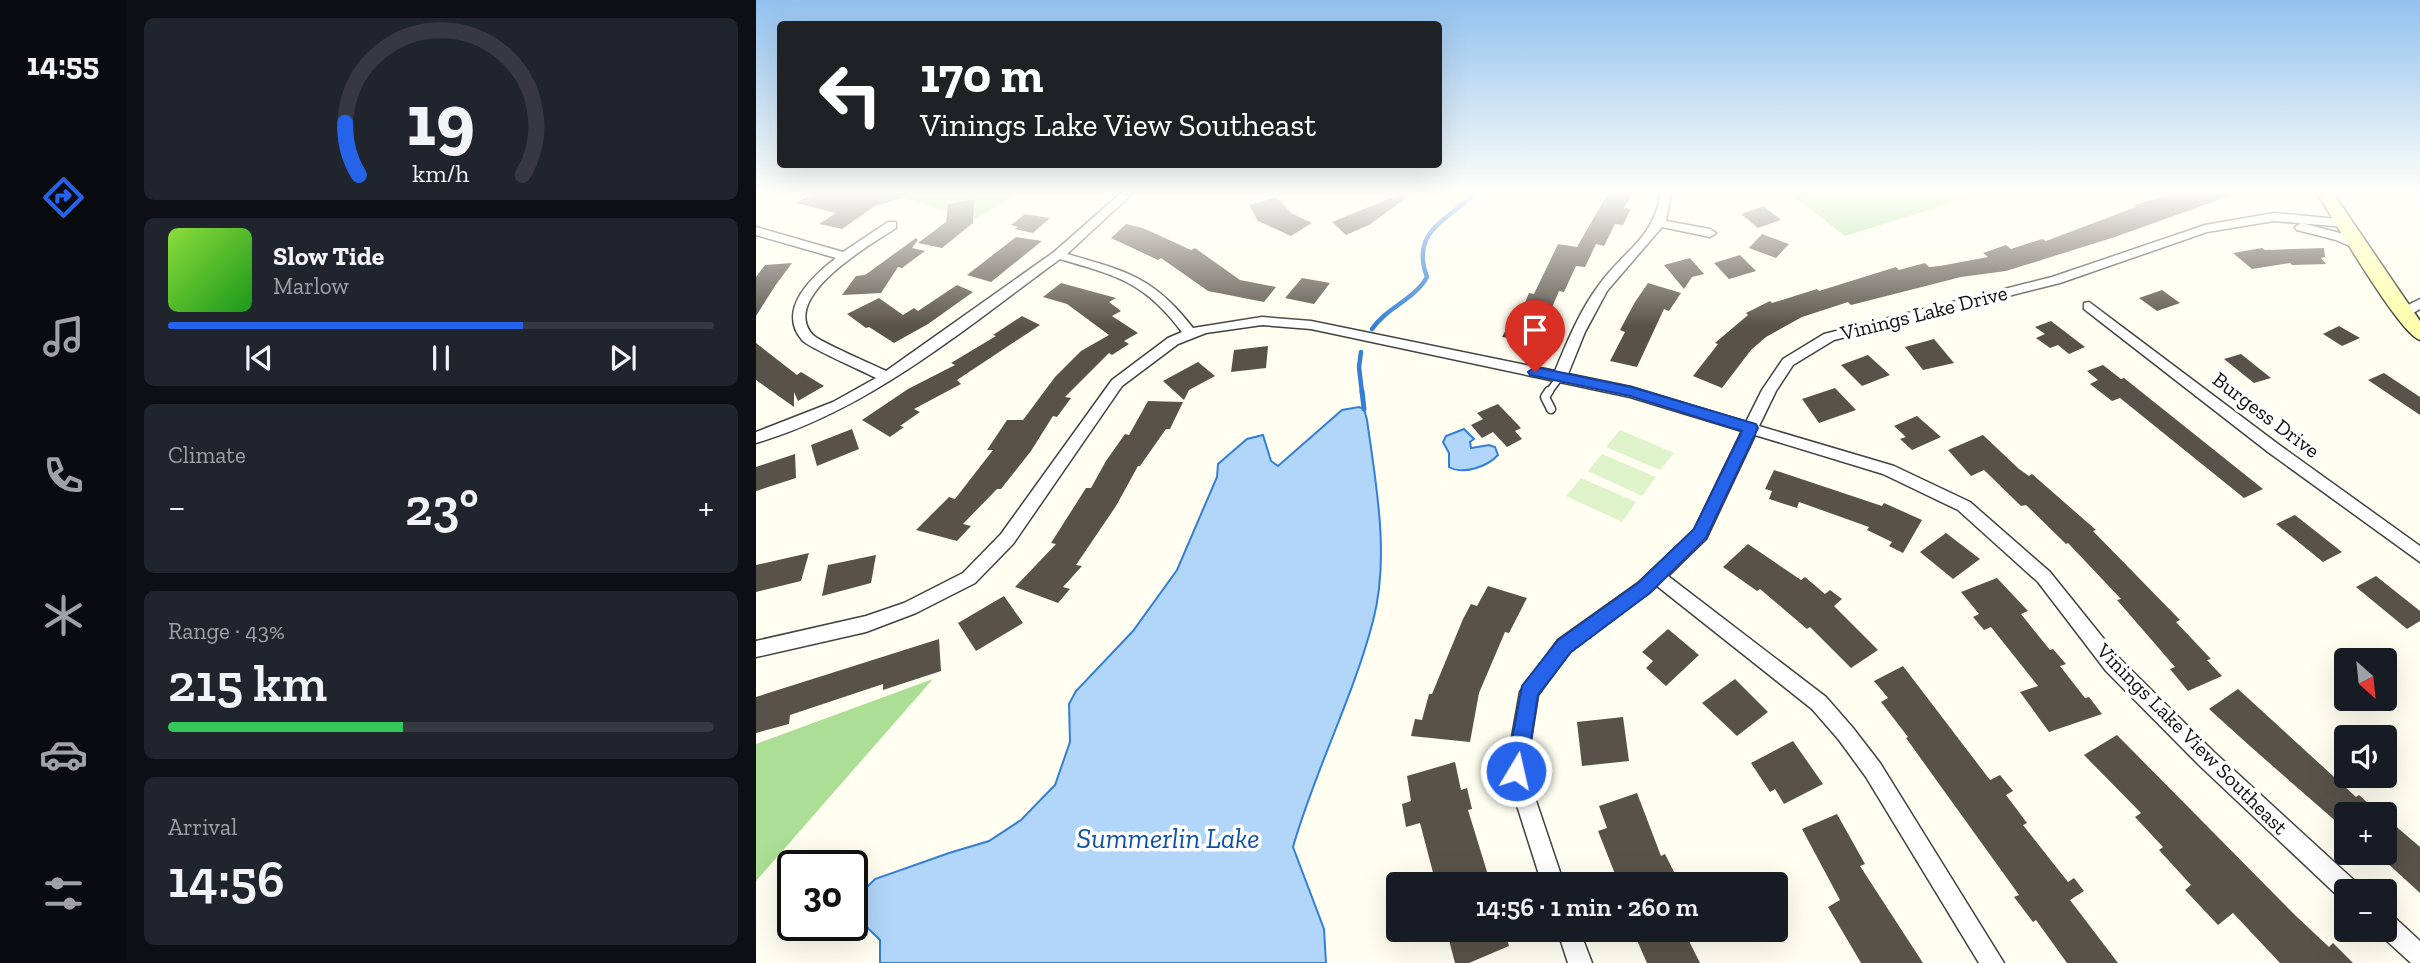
<!DOCTYPE html>
<html lang="en">
<head>
<meta charset="utf-8">
<style>
  body { margin:0; font-family:"Zilla Slab",serif; background:#20242c; color:#f1f3f6; height:100vh; display:flex; flex-direction:column; font-size:26px; white-space:nowrap }
  * { box-sizing:border-box; margin:0 }
  p { font-size:23px; color:#9ea1a6 }
  .icon { flex:none; width:38px; height:38px; fill:none; stroke:currentColor; stroke-width:2; stroke-linecap:round; stroke-linejoin:round }
  .map { position:relative; flex:1; overflow:hidden }
  .drawer { display:flex; flex-direction:column; gap:18px; padding:18px; background:#0d0f14; width:630px }
  .drawer>* { flex:none }
  .banner { position:absolute; left:21px; top:21px; width:665px; height:147px; border-radius:7px; box-shadow:0 7px 28px #0002; background:#202124; color:#fff; overflow:hidden }
  .needle { width:46px; rotate:153deg }
  .buttons { position:absolute; left:1578px; top:648px; display:grid; gap:14px }
  .buttons a { display:grid; place-items:center; width:63px; height:63px; border-radius:7px; background:#171b24; box-shadow:0 7px 28px #0002; font-size:35px }
  .speed { position:absolute; left:21px; top:850px; display:flex; gap:14px; font-size:35px; font-weight:700; text-align:center }
  .speed>* { display:grid; place-content:center; width:91px; height:91px; border-radius:50%; background:#171b24; box-shadow:0 7px 28px #0002; line-height:1 }
  .speed .limit { border:4px solid #111; border-radius:10px; background:#fff; color:#111 }
  .pin { position:absolute; display:grid; place-items:center; width:60px; height:60px; color:#fff; margin:-72px -30px; border-radius:50% 50% 50% 0; rotate:-45deg; box-shadow:0 0 7px #0007 }
  .pin .icon { rotate:45deg }
  .me { position:absolute; width:77px; margin:-38px; rotate:9deg; stroke-linejoin:round; filter:drop-shadow(0 0 5px #0008) }
  .turn { display:flex; align-items:center; gap:24px; height:147px; padding:0 28px; font-size:32px }
  .turn .icon { width:91px; height:91px; stroke-width:2.5 }
  .turn b { display:block; font-size:49px; line-height:60px }
  .big { font-size:52px; font-weight:600; line-height:1.1 }
  .drawer .tile { flex:1; display:flex; flex-direction:column; justify-content:center; gap:10px; min-width:0; padding:0 24px; border-radius:10px; background:#20242c }
  .drawer .dial { align-items:center; gap:0 }
  .dial svg { height:182px; overflow:visible; fill:none; stroke:#363941; stroke-width:7; stroke-linecap:round; text-anchor:middle }
  .dial text { fill:#f1f3f6; stroke:none }
  .song { display:flex; align-items:center; gap:21px }
  .cover { width:84px; height:84px; border-radius:10px; background:linear-gradient(135deg,hsl(90 70% 55%),hsl(120 70% 35%)) }
  .played { height:7px; border-radius:4px; background:linear-gradient(90deg,#2563eb 65%,#363941 65%) }
  .keys { display:flex; justify-content:space-around; direction:ltr }
  .heat { display:flex; justify-content:space-between; align-items:center; font-size:38px; direction:ltr }
  .charge { height:10px; border-radius:5px; background:linear-gradient(90deg,#34c759 43%,#363941 0) }
  .trip { position:absolute; left:630px; top:872px; width:402px; height:70px; border-radius:7px; background:#171b24; box-shadow:0 7px 28px #0002; font-weight:600; line-height:70px; text-align:center }
  main { display:flex; flex:1; min-height:0 }
  .dock { display:flex; flex-direction:column; width:126px; justify-content:space-around; align-items:center; background:#090b0e; color:#9ea1a6 }
  .dock .icon { width:49px; height:49px }
  .dock .active { color:#2563eb }
  .dock b { font-size:32px; color:#f1f3f6 }
  .map>svg:first-child { display:block }
</style>
</head>
<body>
<main>
<nav class="dock">
<b>14:55</b>
<svg class="icon active" aria-label="directions" viewBox="0 0 24 24"><path d="M12 3l9 9-9 9-9-9zM9 14v-3h6M13 9l2 2-2 2"/></svg>
<svg class="icon" aria-label="music" viewBox="0 0 24 24"><path d="M9 18V5l10-2v13"/><circle cx="6" cy="18" r="3"/><circle cx="16" cy="16" r="3"/></svg>
<svg class="icon" aria-label="phone" viewBox="0 0 24 24"><path d="M5 4h4l2 5-3 2q2 4 5 5l2-3 5 2v4C11 20 4 13 5 4z"/></svg>
<svg class="icon" aria-label="climate" viewBox="0 0 24 24"><path d="M12 3v18M4 7l16 10M4 17L20 7"/></svg>
<svg class="icon" aria-label="car" viewBox="0 0 24 24"><path d="M5 17H2v-5l4-1 3-4h7l3 4 3 1v5h-3M9 17h6M6 11h13"/><circle cx="7" cy="17" r="2"/><circle cx="17" cy="17" r="2"/></svg>
<svg class="icon" aria-label="filters" viewBox="0 0 24 24"><path d="M4 7h16M4 17h16"/><circle cx="9" cy="7" r="2"/><circle cx="15" cy="17" r="2"/></svg>
</nav>
<section class="drawer">
<div class="tile dial"><svg viewBox="0 0 100 80">
<path d="M14 69A42 42 0 1 1 86 69"/>
<path d="M14 69A42 42 0 0 1 8 46" stroke="#2563eb"/>
<text x="50" y="56" font-size="32" font-weight="700">19</text>
<text x="50" y="72" font-size="11">km/h</text>
</svg></div>
<div class="tile">
<div class="song"><i class="cover"></i><div><b>Slow Tide</b><p>Marlow</p></div></div>
<div class="played"></div>
<div class="keys"><svg class="icon" aria-label="previous" viewBox="0 0 24 24"><path d="M18 5L8 12l10 7zM5 5v14"/></svg><svg class="icon" aria-label="pause" viewBox="0 0 24 24"><path d="M8 5v14M16 5v14"/></svg><svg class="icon" aria-label="next" viewBox="0 0 24 24"><path d="M6 5l10 7-10 7zM19 5v14"/></svg></div>
</div>
<div class="tile"><p>Climate</p>
<div class="heat"><a>−</a><b class="big">23°</b><a>+</a></div>
</div>
<div class="tile"><p>Range · 43%</p><b class="big">215 km</b><div class="charge"></div></div>
<div class="tile"><p>Arrival</p><b class="big">14:56</b></div>
</section>
<div class="map">
<svg width="1664" height="963" viewBox="0 0 1664 963">
  <rect width="100%" height="100%" fill="#fffef1"/>
  <g fill="#acdf95">
    <polygon points="128,193 263,193 219,219"/>
    <polygon points="1033,193 1227,193 1089,236"/>
    <polygon points="177,679 0,881 0,744"/>
  </g>
  <g fill="#dff3ca">
    <polygon points="864,430 918,453 904,470 850,447"/>
    <polygon points="846,454 900,477 886,496 832,471"/>
    <polygon points="825,478 880,502 866,522 810,496"/>
  </g>
  <g fill="#b2d5fa" stroke="#347fd6" stroke-width="2">
    <path d="M603 407 608 409 611 420C620 484 634 557 617 621 597 698 559 770 537 847L568 929 570 963H124V940C114 929 96 917 96 902L119 879 193 853 233 841 265 820 299 785 314 742 313 704 320 691 377 631 421 570 461 477 462 464 491 439 507 435 515 461 522 466 586 410Z"/>
    <path d="M708 429 718 439 714 442 715 448 733 445 739 447 742 455C731 467 707 475 693 467V453L687 442 690 436Z"/>
  </g>
  <g fill="none" stroke-linecap="round" stroke-linejoin="round">
    <g stroke="#347fd6" stroke-width="4.5">
      <path d="M616 329C631 307 658 300 671 277 654 231 691 221 719 193"/>
      <polyline points="605,352 603,367 606,393"/>
    </g>
    <polyline stroke="#347fd6" stroke-width="5" points="606,391 608,409"/>
  </g>
  <g fill="#59524a">
    <polygon points="57,193 151,193 152,196 119,206 86,229 63,224 80,213 40,203"/>
    <polygon points="647,193 653,196 613,225 590,235 576,222"/>
    <polygon points="852,193 876,193 868,208 875,209 867,225 859,224 848,246 840,244 829,267 820,266 808,292 803,291 781,343 746,337 757,316 763,317 773,293 778,294 802,244 821,247"/>
    <polygon points="1420,193 1476,193 1476,195 1359,237 1250,271 1205,277 1095,305 1092,302 1046,317 1010,337 995,350 966,388 937,376 962,344 959,343 992,315 990,313 1014,301 1016,303 1061,289 1063,291 1140,267 1143,270 1169,263 1173,267 1184,266 1232,257 1227,253 1250,245 1255,249 1286,239 1290,241 1380,207 1378,205"/>
    <polygon points="521,197 535,213 556,223 535,236 502,221 493,205"/>
    <polygon points="218,199 217,223 186,248 162,243 190,222 192,204"/>
    <polygon points="1008,206 1025,220 1002,228 985,214"/>
    <polygon points="269,214 294,218 277,233 259,229 262,227 255,225"/>
    <polygon points="370,224 387,228 435,250 439,248 484,280 520,287 508,302 452,291 405,258 402,260 355,238"/>
    <polygon points="1006,234 1033,244 1020,258 993,248"/>
    <polygon points="260,237 286,241 235,282 211,275"/>
    <polygon points="160,238 162,240 156,248 169,251 146,268 142,267 125,293 86,295 100,276 109,275"/>
    <polygon points="1506,248 1509,250 1568,248 1569,257 1565,258 1570,264 1536,265 1534,263 1496,269 1477,253"/>
    <polygon points="984,255 1000,271 973,279 958,263"/>
    <polygon points="934,258 948,274 936,277 928,289 908,265"/>
    <polygon points="36,263 19,286 0,316 0,277 9,265"/>
    <polygon points="546,278 574,283 558,304 529,298"/>
    <polygon points="305,283 360,298 353,302 365,311 356,316 382,333 368,341 373,344 356,355 353,353 309,397 315,398 301,417 297,416 275,451 245,489 241,489 207,524 215,526 201,541 160,530 193,497 199,499 237,450 231,450 251,420 267,420 299,377 325,351 353,335 311,304 287,297"/>
    <polygon points="892,283 925,293 913,311 908,309 881,367 854,361 869,332 864,330 879,302"/>
    <polygon points="201,285 217,292 172,324 138,343 113,327 110,328 91,314 123,298 147,315 158,308 162,311"/>
    <polygon points="1406,290 1424,303 1401,311 1383,298"/>
    <polygon points="266,316 284,325 201,380 205,384 158,409 164,412 144,426 148,427 134,437 106,420 152,389 199,365 195,363 240,336 237,335"/>
    <polygon points="1295,321 1329,347 1313,354 1302,345 1294,348 1280,338 1289,334 1279,327"/>
    <polygon points="1583,326 1604,338 1586,346 1567,334"/>
    <polygon points="1178,339 1198,363 1167,370 1149,347"/>
    <polygon points="0,343 41,375 45,372 68,386 42,401 38,392 38,407 0,380"/>
    <polygon points="512,346 510,368 475,372 478,350"/>
    <polygon points="1485,354 1515,378 1498,383 1468,359"/>
    <polygon points="1112,355 1134,375 1106,386 1085,365"/>
    <polygon points="442,362 459,376 433,390 428,400 407,381"/>
    <polygon points="1347,365 1365,379 1368,378 1507,489 1488,498 1364,398 1356,401 1334,384 1342,380 1331,371"/>
    <polygon points="1628,373 1664,397 1664,415 1612,380"/>
    <polygon points="1079,388 1100,410 1063,423 1046,399"/>
    <polygon points="392,401 427,402 414,429 410,429 384,466 382,466 360,506 320,565 326,566 307,587 314,589 302,603 259,587 300,544 295,543 330,488 335,488 350,461 369,434 373,435"/>
    <polygon points="742,404 765,428 759,431 766,439 751,447 737,432 726,438 715,425 727,419 721,413"/>
    <polygon points="1161,416 1185,437 1156,450 1144,439 1150,437 1138,426"/>
    <polygon points="96,429 103,449 61,466 55,445"/>
    <polygon points="1227,435 1263,469 1273,476 1276,474 1340,530 1337,531 1424,620 1420,622 1455,659 1451,660 1466,676 1432,691 1414,669 1419,667 1361,600 1365,599 1312,543 1310,544 1270,505 1265,506 1228,470 1215,476 1192,450"/>
    <polygon points="39,454 40,478 0,491 0,467"/>
    <polygon points="1018,470 1126,506 1128,503 1166,520 1147,553 1133,546 1136,542 1111,530 1113,527 1043,502 1041,508 1013,499 1016,491 1009,489"/>
    <polygon points="1539,515 1586,552 1567,562 1520,524"/>
    <polygon points="1190,533 1224,559 1197,579 1164,552"/>
    <polygon points="992,544 1045,580 1049,577 1069,594 1074,590 1086,599 1078,606 1122,650 1095,668 1054,627 1051,629 1004,589 1001,591 967,567"/>
    <polygon points="53,553 45,581 0,592 0,565"/>
    <polygon points="120,555 115,583 66,596 72,565"/>
    <polygon points="1620,576 1664,611 1664,621 1651,629 1600,587"/>
    <polygon points="1241,578 1272,611 1265,614 1294,650 1297,649 1310,664 1304,666 1329,698 1333,697 1346,714 1293,732 1264,692 1282,686 1235,627 1228,630 1217,617 1223,614 1205,592"/>
    <polygon points="732,586 771,598 753,633 749,632 723,693 714,742 655,736 659,719 666,720 673,694 676,694 707,619 715,604 721,606"/>
    <polygon points="248,596 267,623 220,651 202,623"/>
    <polygon points="912,629 943,655 910,686 890,668 897,661 886,652"/>
    <polygon points="183,639 185,671 127,690 127,684 34,715 33,724 0,733 0,697"/>
    <polygon points="1147,666 1234,780 1244,775 1257,791 1250,795 1271,823 1267,825 1312,882 1318,878 1328,891 1314,900 1362,963 1311,963 1280,920 1277,922 1258,897 1263,895 1150,738 1152,737 1125,702 1132,698 1118,681"/>
    <polygon points="979,679 1012,712 981,736 946,703"/>
    <polygon points="1482,689 1600,797 1603,795 1624,814 1591,814 1591,831 1495,747 1453,709"/>
    <polygon points="867,717 873,761 826,766 821,722"/>
    <polygon points="1361,735 1540,916 1573,947 1577,943 1597,963 1524,963 1477,913 1462,925 1429,890 1435,885 1403,850 1407,847 1379,817 1385,813 1328,755"/>
    <polygon points="1037,741 1067,784 1028,804 1019,789 1014,792 995,763"/>
    <polygon points="699,762 705,790 711,788 716,809 712,810 732,875 710,884 680,884 664,823 650,827 646,804 655,801 651,776"/>
    <polygon points="881,793 905,856 909,854 924,884 863,884 842,831 851,828 843,806"/>
    <polygon points="1081,814 1109,864 1104,866 1167,963 1105,963 1072,907 1084,900 1046,829"/>
    <polygon points="1629,817 1664,847 1664,893 1629,861"/>
    <polygon points="690,929 748,929 753,946 713,963 699,963"/>
    <polygon points="876,929 927,929 944,963 891,963"/>
  </g>
  <g fill="none" stroke-linecap="round" stroke-linejoin="round">
    <g stroke="#424242" stroke-width="9">
      <polyline id="lane-far1" points="792,393 804,377"/>
    </g>
    <g stroke="#424242" stroke-width="11">
      <polyline id="lane" points="793,391 789,397 795,409"/>
    </g>
    <g stroke="#424242" stroke-width="3">
      <g id="street">
        <path d="M365 193H377L311 254C370 271 398 277 437 328L506 317 555 321 799 371C811 342 824 310 843 285 869 249 897 240 905 193H915L910 221 954 229 960 233 954 237 906 227 851 291 829 332 812 374 875 387 990 422 1006 390 1027 359 1068 334 1296 277 1449 225 1518 213 1593 220V226L1589 227 1518 221 1451 232 1304 283 1078 340 1037 365 1020 391 1003 426 1138 466 1214 502 1294 572 1364 659 1458 752 1601 883 1604 891H1591V901L1585 899 1444 766 1350 671 1282 582 1202 510 1127 474 999 435 950 539 912 576 1070 697 1097 728 1124 763 1248 963H1223L1110 777 1083 740 1056 709 901 586 814 652 782 695 770 771 808 884H786L750 771 764 692 802 640 882 583 938 530 986 431 874 397 555 329 506 325 450 333 422 344 366 386 257 544 219 583 160 613 110 632 0 657V641L110 616 148 603 207 573 245 534 356 380 412 338 426 332C388 282 362 276 304 259 208 329 115 409 0 443V432L77 402 120 378C107 371 53 348 46 340 20 309 57 276 80 258L0 235V227L87 252 132 222H140V228C117 243 22 297 57 335 64 342 118 365 130 371L298 252Z"/>
        <polygon points="1545,223 1588,234 1611,247 1605,251 1580,240 1541,230 1539,227"/>
        <polygon points="1664,299 1664,309 1652,316 1642,316 1642,310"/>
        <polygon points="1333,302 1522,444 1664,546 1664,562 1512,452 1328,309 1328,303"/>
        <polygon points="1629,913 1637,916 1664,941 1664,963 1655,963 1621,932 1620,929 1629,929"/>
        <polygon points="801,929 823,929 836,963 812,963"/>
      </g>
    </g>
    <g stroke="#313131" stroke-width="3">
      <path id="secondary" d="M1561 193H1577L1664 321V340C1644 335 1576 217 1561 193Z"/>
    </g>
    <use href="#lane-far1" stroke="#fff" stroke-width="6"/>
    <use href="#lane" stroke="#fff" stroke-width="8"/>
    <use href="#street" fill="#fff" fill-rule="evenodd"/>
    <use href="#secondary" fill="#fdffac" fill-rule="evenodd"/>
  </g>
  <linearGradient id="sky" x2="0" y2="1"><stop stop-color="#92c1ef"/><stop offset="0.59" stop-color="#fffff9"/><stop offset="1" stop-color="#fffff9" stop-opacity="0"/></linearGradient>
  <rect width="1664" height="327" fill="url(#sky)"/>
  <polygon fill="#2563eb" stroke="#184099" stroke-width="2" points="779,367 875,387 1000,424 1002,428 950,538 894,593 815,652 782,695 770,771 767,778 760,781 753,778 750,771 766,686 802,640 882,583 938,529 986,431 874,396 774,375 772,372"/>
  <g text-anchor="middle" stroke-width="7" stroke-linejoin="round" paint-order="stroke">
    <g font-size="21" fill="#0f0f0f" stroke="#fff">
      <text transform="translate(1168 313) rotate(-14)" y="7">Vinings Lake Drive</text>
      <text transform="translate(1510 415) rotate(37)" y="7">Burgess Drive</text>
      <text transform="translate(1436 739) rotate(45)" y="7">Vinings Lake View Southeast</text>
    </g>
    <g font-size="28" font-style="italic" fill="#0f51aa" stroke="#fff">
      <text x="412" y="848">Summerlin Lake</text>
    </g>
  </g>
</svg>
<div class="buttons">
<a><svg class="needle" viewBox="-14 -14 28 28"><path d="M0-13l5 13h-10z" fill="#e53935"/><path d="M0 13l5-13h-10z" fill="#9ea1a6"/></svg></a>
<a><svg class="icon" aria-label="sound" viewBox="0 0 24 24"><path d="M4 9h4l5-4v14l-5-4H4zM17 9q2 3 0 6"/></svg></a>
<a>+</a>
<a>−</a>
</div>
<div class="speed"><div class="limit">30</div></div>
<div class="pin" style="left:779px;top:372px;background:#d93025"><svg class="icon" aria-label="arrive" viewBox="0 0 24 24"><path d="M6 21V4h12l-3 4 3 4H6"/></svg></div>
<svg class="me" style="left:760px;top:771px" viewBox="-20 -20 40 40"><circle r="17" fill="#2563eb" stroke="#fff" stroke-width="3"/><path d="M0-11L8 9 0 5-8 9z" fill="#fff"/></svg>
<div class="trip">14:56 · 1 min · 260 m</div>
<div class="banner">
<div class="turn"><svg class="icon" aria-label="left" viewBox="0 0 24 24"><path d="M17 20v-9H6M10 6l-5 5 5 5"/></svg><div><b>170 m</b>Vinings Lake View Southeast</div></div>
</div>
</div>
</main>
</body>
</html>
